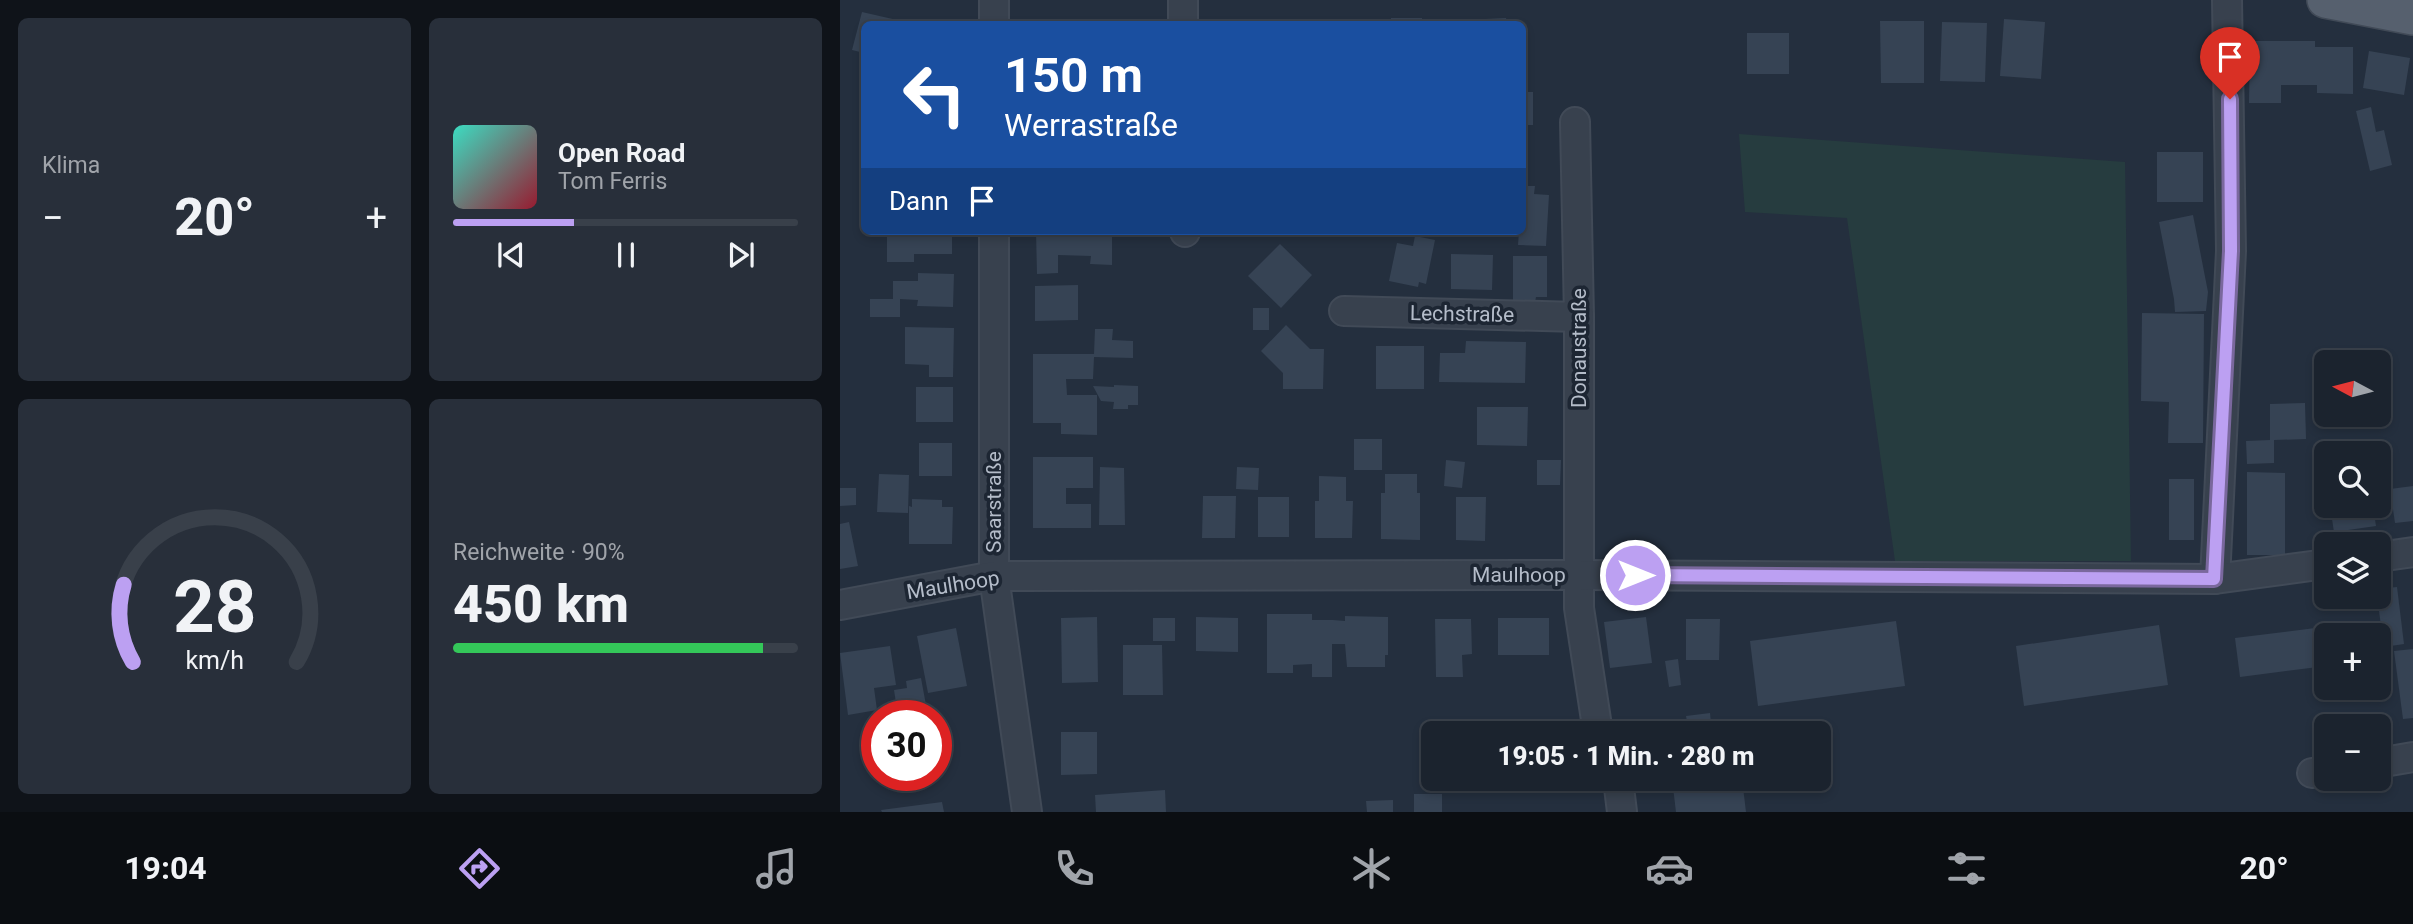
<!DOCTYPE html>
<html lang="de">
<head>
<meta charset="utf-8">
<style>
  body { margin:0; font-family:Roboto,sans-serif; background:#282f3a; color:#f1f3f6; height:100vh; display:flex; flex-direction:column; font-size:26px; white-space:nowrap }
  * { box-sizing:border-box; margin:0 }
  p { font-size:23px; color:#a0a4aa }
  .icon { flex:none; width:38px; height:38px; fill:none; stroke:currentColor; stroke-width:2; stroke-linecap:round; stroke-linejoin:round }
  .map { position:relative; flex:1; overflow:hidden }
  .sheet { display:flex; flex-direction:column; gap:18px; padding:18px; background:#0f1319; width:840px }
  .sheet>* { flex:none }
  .hud { position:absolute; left:21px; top:21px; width:665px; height:214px; border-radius:10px; box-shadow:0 4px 10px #0003,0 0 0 2px #39404a; background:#1a4fa0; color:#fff; overflow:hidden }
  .needle { width:46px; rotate:277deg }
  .controls { position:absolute; left:1474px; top:350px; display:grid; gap:14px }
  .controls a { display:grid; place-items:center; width:77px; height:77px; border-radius:10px; background:#1b232e; box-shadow:0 4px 10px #0003,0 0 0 2px #39404a; font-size:35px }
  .speed { position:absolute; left:21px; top:700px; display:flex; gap:14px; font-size:35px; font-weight:700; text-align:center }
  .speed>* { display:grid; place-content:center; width:91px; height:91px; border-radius:50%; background:#1b232e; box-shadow:0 4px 10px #0003,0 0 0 2px #39404a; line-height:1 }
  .speed .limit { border:10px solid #d22; background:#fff; color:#111 }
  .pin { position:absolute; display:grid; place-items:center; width:60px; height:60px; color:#fff; margin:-72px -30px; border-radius:50% 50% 50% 0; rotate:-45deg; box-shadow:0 0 7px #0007 }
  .pin .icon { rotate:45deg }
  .me { position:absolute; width:77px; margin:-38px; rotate:90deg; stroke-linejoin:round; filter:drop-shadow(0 0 5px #0008) }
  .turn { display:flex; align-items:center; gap:24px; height:147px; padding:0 28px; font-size:32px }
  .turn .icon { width:91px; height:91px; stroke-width:2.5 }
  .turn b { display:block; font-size:49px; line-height:60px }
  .then { display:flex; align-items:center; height:66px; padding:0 28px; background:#0003; gap:14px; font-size:26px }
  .big { font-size:52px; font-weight:800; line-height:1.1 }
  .sheet .widget { flex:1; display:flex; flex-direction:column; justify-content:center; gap:10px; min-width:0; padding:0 24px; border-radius:10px; background:#282f3a }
  .sheet .dial { align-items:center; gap:0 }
  .dial svg { height:182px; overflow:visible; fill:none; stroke:#39404a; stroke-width:7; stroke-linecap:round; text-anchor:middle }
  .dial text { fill:#f1f3f6; stroke:none }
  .song { display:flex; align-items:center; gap:21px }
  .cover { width:84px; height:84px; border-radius:10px; background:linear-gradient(135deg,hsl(170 70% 55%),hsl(350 70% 35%)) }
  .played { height:7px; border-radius:4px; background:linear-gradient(90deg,#bca0f2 35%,#39404a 35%) }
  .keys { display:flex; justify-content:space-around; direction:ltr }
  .heat { display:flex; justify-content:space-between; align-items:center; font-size:38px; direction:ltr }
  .charge { height:10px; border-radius:5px; background:linear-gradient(90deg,#34c759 90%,#39404a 0) }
  .sheet .tiles { flex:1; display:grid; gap:18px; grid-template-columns:repeat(2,1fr) }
  .trip { position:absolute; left:581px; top:721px; width:410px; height:70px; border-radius:10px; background:#1b232e; box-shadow:0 4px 10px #0003,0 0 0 2px #39404a; font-weight:800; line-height:70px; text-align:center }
  .menu { display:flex; height:112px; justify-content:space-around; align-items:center; background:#0b0e12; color:#a0a4aa }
  .menu .icon { width:49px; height:49px }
  .menu .on { color:#bca0f2 }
  .menu b { font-size:32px; color:#f1f3f6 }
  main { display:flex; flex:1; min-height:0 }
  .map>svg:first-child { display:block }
</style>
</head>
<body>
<main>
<section class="sheet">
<div class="tiles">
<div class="widget"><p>Klima</p>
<div class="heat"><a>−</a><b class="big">20°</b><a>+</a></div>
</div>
<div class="widget">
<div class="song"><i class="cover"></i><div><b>Open Road</b><p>Tom Ferris</p></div></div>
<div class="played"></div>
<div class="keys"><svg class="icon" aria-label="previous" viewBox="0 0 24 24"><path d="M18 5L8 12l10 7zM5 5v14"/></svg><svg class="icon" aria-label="pause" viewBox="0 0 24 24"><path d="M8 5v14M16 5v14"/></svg><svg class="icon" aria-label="next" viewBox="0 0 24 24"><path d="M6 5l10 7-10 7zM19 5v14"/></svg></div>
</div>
<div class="widget dial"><svg viewBox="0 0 100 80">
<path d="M14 69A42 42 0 1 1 86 69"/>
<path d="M14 69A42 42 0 0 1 10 35" stroke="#bca0f2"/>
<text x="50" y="56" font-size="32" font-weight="700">28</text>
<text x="50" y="72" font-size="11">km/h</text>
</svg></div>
<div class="widget"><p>Reichweite · 90%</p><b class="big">450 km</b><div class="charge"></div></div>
</div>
</section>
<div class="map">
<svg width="1573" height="812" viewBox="0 0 1573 812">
  <rect width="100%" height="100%" fill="#242f3e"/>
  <polygon fill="#263c3f" points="899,134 1285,162 1291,561 1055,561 1007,218 905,212"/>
  <g fill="#364354">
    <polygon points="22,12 57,20 56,24 24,24 24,53 12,50"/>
    <rect x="551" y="18" width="31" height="6"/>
    <polygon points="666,18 667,24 624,24 624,20"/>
    <rect x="420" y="19" width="34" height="5"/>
    <polygon points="1164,19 1205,22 1201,79 1160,76"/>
    <rect x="475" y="21" width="42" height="3"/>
    <polygon points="1040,21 1084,21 1084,83 1041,83"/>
    <polygon points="1102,22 1147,23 1145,82 1100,81"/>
    <rect x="907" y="33" width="42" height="41"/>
    <polygon points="1410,41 1475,41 1475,47 1513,47 1513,94 1477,93 1477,85 1441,85 1441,103 1409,103"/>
    <polygon points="1529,51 1570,58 1564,95 1523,88"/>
    <rect x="682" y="92" width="11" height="33"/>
    <polygon points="1531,107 1536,132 1544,130 1552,165 1530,171 1516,111"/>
    <rect x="1317" y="152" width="46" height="50"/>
    <polygon points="682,186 695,186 694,194 709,195 706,246 678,245 679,231 682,231"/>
    <polygon points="1353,215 1368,292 1366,311 1335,312 1334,299 1319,222"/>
    <polygon points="47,231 112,231 112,254 74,254 74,262 47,262"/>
    <polygon points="196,231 272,231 272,265 250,264 251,256 218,255 218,273 197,274"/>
    <polygon points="575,236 595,240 586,284 579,282 578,287 549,281 557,243 573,246"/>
    <polygon points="440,244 472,275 441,308 408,276"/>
    <polygon points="611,254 653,255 652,290 611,289"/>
    <polygon points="673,256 707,256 707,297 696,297 695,302 673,302"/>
    <polygon points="78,273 114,274 113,307 77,306 78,300 60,299 60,317 30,317 30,299 53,299 53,281 78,281"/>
    <polygon points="238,285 238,320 195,321 195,286"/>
    <rect x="413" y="308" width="16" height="22"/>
    <polygon points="1302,313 1364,314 1363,443 1328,443 1329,402 1301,401"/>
    <polygon points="446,325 470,349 484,349 483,389 443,389 443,373 421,351"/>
    <polygon points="65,327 114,328 113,377 89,377 89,365 65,364"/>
    <polygon points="255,329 273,329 272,340 293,341 293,358 254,357 253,379 226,379 227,395 257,395 257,435 221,434 221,423 193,423 193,354 254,354"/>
    <polygon points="626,341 686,342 685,383 599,382 600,353 625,353"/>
    <rect x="536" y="346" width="48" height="43"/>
    <polygon points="274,385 298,386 298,405 288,405 288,409 273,409 274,402 261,401 253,386 274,387"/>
    <rect x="76" y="387" width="37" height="35"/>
    <polygon points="1465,403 1466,439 1434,440 1434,463 1407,464 1406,441 1430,440 1430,404"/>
    <polygon points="637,407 688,407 687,446 637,445"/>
    <rect x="514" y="439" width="28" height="31"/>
    <rect x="79" y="443" width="33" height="33"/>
    <polygon points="193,457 253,457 253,488 226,488 226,504 251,504 251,528 193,528"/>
    <polygon points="606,460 625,462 622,488 604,486"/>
    <polygon points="697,460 721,460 720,485 697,485"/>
    <polygon points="260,467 284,468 285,525 259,525"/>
    <polygon points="397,467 419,468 418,490 396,489"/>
    <polygon points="1407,472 1445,473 1445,555 1407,555"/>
    <polygon points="39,474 69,475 68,513 37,512"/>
    <polygon points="545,474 577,474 577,493 580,493 580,540 541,539 541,493 545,493"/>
    <polygon points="479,476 506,477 506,501 513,501 512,538 475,538 475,501 479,501"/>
    <rect x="1329" y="479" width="25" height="61"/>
    <polygon points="1573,486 1573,521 1555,523 1550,489"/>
    <polygon points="0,488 16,488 16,505 0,506"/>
    <polygon points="363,496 396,496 395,538 362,538"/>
    <rect x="418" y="497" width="31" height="40"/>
    <polygon points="616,497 646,497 645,541 616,540"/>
    <polygon points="72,499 102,500 102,507 113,507 112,544 69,544 69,506 72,507"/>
    <polygon points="1490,506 1533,506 1536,526 1494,532"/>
    <polygon points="9,522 18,566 0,569 0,524"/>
    <polygon points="1557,587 1564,644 1544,647 1537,597 1538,589"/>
    <polygon points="427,614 472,614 472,620 493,620 505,621 505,616 548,617 548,655 545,655 545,667 507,667 505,644 492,644 492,677 472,677 472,664 453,665 453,673 427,673"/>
    <polygon points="257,617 258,682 222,683 221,618"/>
    <polygon points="356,617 398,618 398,652 356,651"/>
    <polygon points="806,617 812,663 770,668 764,622"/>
    <rect x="313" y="618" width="22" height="23"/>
    <rect x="658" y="618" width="51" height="37"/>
    <polygon points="595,619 631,619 632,654 622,655 623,677 596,677"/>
    <polygon points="846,619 880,619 879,660 846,660"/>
    <polygon points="1056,621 1065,686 918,706 910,641"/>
    <polygon points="1319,625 1328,685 1184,706 1176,646"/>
    <polygon points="1483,627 1486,666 1400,677 1395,638"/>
    <polygon points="116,628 127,686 88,693 77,636"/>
    <polygon points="283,645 322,645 323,695 283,695"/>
    <polygon points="50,646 56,685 34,688 37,710 8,715 0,653"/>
    <polygon points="1573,649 1573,718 1563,719 1554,651"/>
    <polygon points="838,659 841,685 829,687 825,661"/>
    <polygon points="81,678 88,716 58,716 54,690 67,688 66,681"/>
    <polygon points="870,713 872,733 849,733 846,716"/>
    <polygon points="221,732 257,732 257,774 221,775"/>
    <polygon points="712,779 733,779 734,788 713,790"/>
    <polygon points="832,779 902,779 906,812 836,812"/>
    <polygon points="325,790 326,812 256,812 255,795"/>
    <rect x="574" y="794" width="28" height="18"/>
    <polygon points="553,800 553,812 527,812 526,801"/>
    <polygon points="102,802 104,812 42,812 41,810"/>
  </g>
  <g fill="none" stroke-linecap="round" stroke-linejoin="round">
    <g stroke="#414a57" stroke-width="32">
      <g id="minor">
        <polyline points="343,0 343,24"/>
        <polyline points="154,24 154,0"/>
        <polyline points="735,122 739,317 739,608 758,733"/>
        <polyline points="154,231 154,576 187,812"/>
        <polyline points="345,231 345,232"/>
        <polyline points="504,311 739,317"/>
        <polyline points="1538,557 1573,552"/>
        <polyline points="1375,579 1391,251 1387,0"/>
        <polyline points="0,605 154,576 740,575 1375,579 1486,564"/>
        <polyline points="1538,763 1573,757"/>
        <polyline points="1472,773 1486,771"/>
        <polyline points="778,779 782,812"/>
      </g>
    </g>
    <g stroke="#414a57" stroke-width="38">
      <polyline id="major" points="1485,0 1573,17"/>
    </g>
    <use href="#minor" stroke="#38414e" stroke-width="28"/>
    <use href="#major" stroke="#56606e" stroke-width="35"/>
  </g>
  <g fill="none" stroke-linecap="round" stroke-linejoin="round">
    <g stroke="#7a689d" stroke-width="18">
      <polyline id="route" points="795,575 1374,579 1391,251 1390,99"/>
    </g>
    <use href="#route" stroke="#bca0f2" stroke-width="12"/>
  </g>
  <g text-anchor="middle" stroke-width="7" stroke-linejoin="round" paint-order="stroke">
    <g font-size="21" fill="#b4bcc9" stroke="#1d2633">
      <text transform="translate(622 314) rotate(1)" y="7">Lechstraße</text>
      <text transform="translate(739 348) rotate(-90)" y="7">Donaustraße</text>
      <text transform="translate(154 502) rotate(-90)" y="7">Saarstraße</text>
      <text x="679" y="582">Maulhoop</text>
      <text transform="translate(113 585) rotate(-9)" y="7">Maulhoop</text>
    </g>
  </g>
</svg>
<div class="controls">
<a><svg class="needle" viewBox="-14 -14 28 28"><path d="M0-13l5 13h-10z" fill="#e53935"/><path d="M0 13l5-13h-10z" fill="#a0a4aa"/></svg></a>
<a><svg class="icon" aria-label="search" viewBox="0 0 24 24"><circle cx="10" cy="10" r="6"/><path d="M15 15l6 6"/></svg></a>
<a><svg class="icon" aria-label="layers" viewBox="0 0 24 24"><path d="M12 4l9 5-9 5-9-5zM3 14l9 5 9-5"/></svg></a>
<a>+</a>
<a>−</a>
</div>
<div class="speed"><div class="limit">30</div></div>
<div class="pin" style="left:1390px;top:99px;background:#d93025"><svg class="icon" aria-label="arrive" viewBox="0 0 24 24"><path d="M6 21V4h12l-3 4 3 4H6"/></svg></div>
<svg class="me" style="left:795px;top:575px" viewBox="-20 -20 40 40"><circle r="17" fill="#bca0f2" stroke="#fff" stroke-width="3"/><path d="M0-11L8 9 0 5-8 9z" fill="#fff"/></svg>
<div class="trip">19:05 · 1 Min. · 280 m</div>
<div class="hud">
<div class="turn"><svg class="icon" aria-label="left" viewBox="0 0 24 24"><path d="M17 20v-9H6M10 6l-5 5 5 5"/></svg><div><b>150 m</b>Werrastraße</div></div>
<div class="then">Dann<svg class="icon" aria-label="arrive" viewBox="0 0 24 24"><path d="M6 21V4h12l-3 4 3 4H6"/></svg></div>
</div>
</div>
</main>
<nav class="menu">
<b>19:04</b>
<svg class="icon on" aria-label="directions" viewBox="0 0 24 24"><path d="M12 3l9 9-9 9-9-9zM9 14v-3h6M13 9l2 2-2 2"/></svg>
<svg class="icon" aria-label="music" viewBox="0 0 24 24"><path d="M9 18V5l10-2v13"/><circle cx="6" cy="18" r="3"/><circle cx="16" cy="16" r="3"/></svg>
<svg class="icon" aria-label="phone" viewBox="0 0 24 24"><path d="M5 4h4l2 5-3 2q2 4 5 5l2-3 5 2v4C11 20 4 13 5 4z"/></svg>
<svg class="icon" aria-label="climate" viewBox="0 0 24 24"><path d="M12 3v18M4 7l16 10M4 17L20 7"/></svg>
<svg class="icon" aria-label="car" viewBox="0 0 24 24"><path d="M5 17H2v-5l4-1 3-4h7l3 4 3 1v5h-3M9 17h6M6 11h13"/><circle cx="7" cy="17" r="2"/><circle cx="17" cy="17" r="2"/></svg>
<svg class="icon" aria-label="filters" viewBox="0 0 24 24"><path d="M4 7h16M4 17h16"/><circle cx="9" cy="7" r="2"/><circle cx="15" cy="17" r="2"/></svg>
<b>20°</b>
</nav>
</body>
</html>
